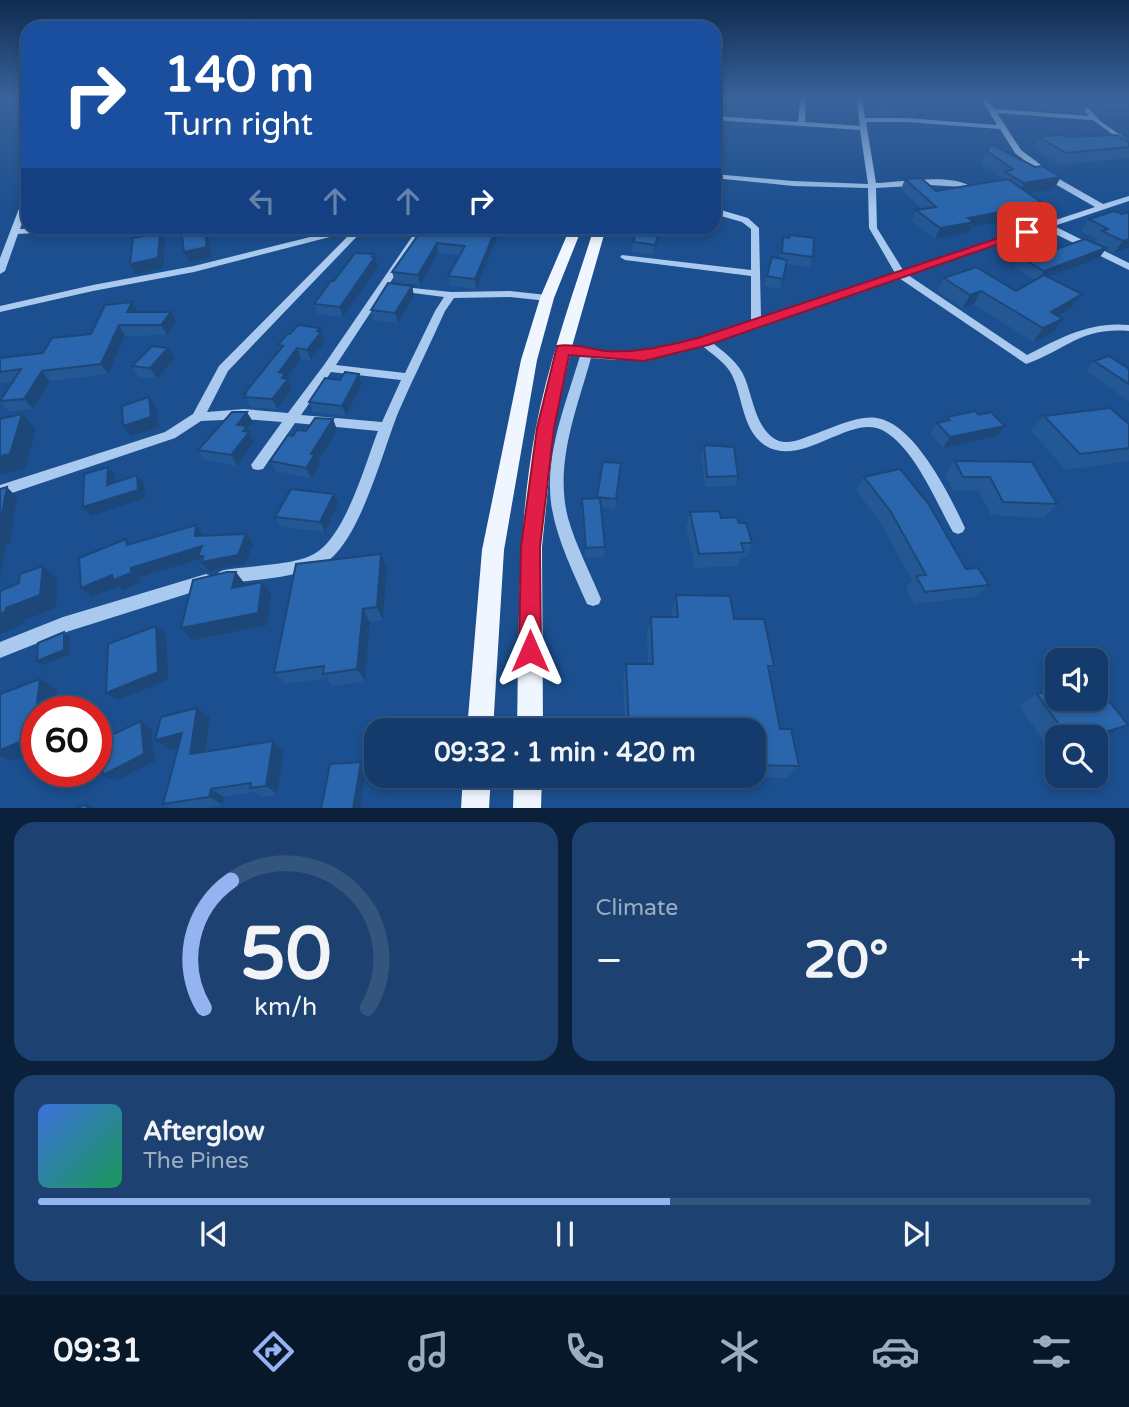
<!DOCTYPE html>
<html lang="en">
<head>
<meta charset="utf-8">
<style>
  body { margin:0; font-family:"Varela Round",sans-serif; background:#1d4271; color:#f1f3f6; height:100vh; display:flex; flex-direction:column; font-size:26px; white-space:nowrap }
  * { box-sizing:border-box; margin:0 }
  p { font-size:23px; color:#9dadc1 }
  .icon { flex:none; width:38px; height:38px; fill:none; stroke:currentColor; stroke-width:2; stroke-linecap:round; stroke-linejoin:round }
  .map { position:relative; height:808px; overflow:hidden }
  .sheet { display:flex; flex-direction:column; gap:14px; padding:14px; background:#0b203b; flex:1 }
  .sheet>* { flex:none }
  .top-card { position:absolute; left:21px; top:21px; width:700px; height:214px; border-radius:21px; box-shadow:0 4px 10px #0003,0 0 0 2px #33557e; background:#1a4fa0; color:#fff; overflow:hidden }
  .tools { position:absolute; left:1045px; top:648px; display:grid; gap:14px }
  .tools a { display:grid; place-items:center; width:63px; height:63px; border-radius:14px; background:#143b6b; box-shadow:0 4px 10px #0003,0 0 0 2px #33557e; font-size:35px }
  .speed { position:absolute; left:21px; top:696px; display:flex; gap:14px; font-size:35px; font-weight:700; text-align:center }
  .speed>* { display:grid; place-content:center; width:91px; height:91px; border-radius:50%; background:#143b6b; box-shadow:0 4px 10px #0003,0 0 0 2px #33557e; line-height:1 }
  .speed .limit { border:10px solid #d22; background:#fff; color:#111 }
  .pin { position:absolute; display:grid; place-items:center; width:60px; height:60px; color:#fff; margin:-30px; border-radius:14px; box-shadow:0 4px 10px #0006 }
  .me { position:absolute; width:77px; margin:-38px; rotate:0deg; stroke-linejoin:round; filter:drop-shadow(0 0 5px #0008) }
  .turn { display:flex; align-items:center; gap:24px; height:147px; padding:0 28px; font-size:32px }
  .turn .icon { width:91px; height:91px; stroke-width:2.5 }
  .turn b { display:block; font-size:49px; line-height:60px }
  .lanes { display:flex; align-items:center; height:66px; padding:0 28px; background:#0003; justify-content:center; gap:35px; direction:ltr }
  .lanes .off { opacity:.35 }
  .big { font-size:52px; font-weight:800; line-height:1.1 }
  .sheet .tile { flex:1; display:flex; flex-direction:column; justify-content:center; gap:10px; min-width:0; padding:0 24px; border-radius:21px; background:#1d4271 }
  .sheet .dial { align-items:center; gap:0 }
  .dial svg { height:182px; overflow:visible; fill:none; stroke:#33557e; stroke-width:7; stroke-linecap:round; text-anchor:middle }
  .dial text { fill:#f1f3f6; stroke:none }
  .song { display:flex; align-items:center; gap:21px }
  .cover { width:84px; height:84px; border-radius:10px; background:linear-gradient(135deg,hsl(220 70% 55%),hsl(150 70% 35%)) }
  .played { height:7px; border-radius:4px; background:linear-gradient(90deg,#95b2f1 60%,#33557e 60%) }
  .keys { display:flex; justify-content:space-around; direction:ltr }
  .heat { display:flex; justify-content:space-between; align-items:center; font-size:38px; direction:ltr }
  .sheet .tiles { flex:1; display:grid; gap:14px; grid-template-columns:1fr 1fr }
  .tile:last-child { grid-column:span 2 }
  .trip { position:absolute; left:364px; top:718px; width:402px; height:70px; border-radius:21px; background:#143b6b; box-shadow:0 4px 10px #0003,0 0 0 2px #33557e; font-weight:800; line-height:70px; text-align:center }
  .tabs { display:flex; height:112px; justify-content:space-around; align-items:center; background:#08182b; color:#9dadc1 }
  .tabs .icon { width:49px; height:49px }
  .tabs .on { color:#95b2f1 }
  .tabs b { font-size:32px; color:#f1f3f6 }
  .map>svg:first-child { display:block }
</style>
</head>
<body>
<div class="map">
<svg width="1129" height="809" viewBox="0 0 1129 809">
  <rect width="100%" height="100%" fill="#1b4f8f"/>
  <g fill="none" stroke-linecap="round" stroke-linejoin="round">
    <g fill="#a9c9ee" fill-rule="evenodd">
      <path d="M797 97H803L806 102 805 122 860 126 856 97H862L865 118H906L997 125 983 101 977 97 987 99 994 109 1089 116 1073 97H1079L1100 121 1129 141V146L1093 120 997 113 1021 150 1061 180 1103 204 1129 196V201L1054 226 1129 263V270L1045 229 908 275 1027 355C1060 338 1090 321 1129 325V331C1079 327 1067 350 1026 364L899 278 711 342C723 351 734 359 742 372 753 392 754 431 779 441 792 445 808 436 820 432 837 426 859 415 877 418 915 424 950 496 965 528L963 532 958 534 953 532C936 502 915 449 884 431 852 412 804 468 766 446 742 431 743 397 732 375 725 362 712 354 701 345 660 357 635 363 591 358 577 409 554 464 568 518 576 546 590 572 601 599L599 604 593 606 587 604C573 572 556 538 551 503 545 453 566 403 580 356L563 354 557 350 563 346C587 349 610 354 634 353 674 351 713 334 751 321V276L625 260 620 257 622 255 751 270V229L742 222 714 214V208L748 218 759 228 761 318 895 273 869 228 868 188 793 186 714 178V174L793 181 868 184 860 130 714 120V116L798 122 800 102ZM866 122H906L1000 129 1015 153 1055 184 1095 207 903 270 877 228 876 188 929 185 964 187 968 185C947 174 901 182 876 183Z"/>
      <polygon points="25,193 28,193 28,207 20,229 71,228 67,231 18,234 5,271 0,274 0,258"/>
      <path d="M346 228H365L228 371 207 412 244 409 288 413 324 365 418 228H426L336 365 405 373 435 311 444 297 398 291 393 288 394 286 451 292 510 291 547 295 552 298 547 301 510 297 454 298 445 311C430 345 413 378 398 413 383 450 359 545 323 564 294 579 256 579 224 584L219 582 216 577 219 572 224 570C248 566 295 565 314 554 346 536 365 464 378 431L295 423 263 469 258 470 253 469 251 465 282 422 244 419 201 421 175 438 0 497V485L165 432 193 414 219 366 353 231 194 272 93 291 0 312V306L93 285 194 266ZM331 372 401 380 382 422 301 415Z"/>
      <path d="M530 228C544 227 566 224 578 231L574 234 534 231Z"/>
      <polygon points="206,574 212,576 214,581 212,586 63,633 0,658 0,642 63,617"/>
    </g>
    <g fill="#f0f6ff" fill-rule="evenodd">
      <polygon points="570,228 582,228 554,298 537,360 504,550 493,730 467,730 482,550 521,360 540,298"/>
      <path d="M594 228H606L571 350 554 428 542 547 543 730H517C519 629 517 527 536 427 549 360 573 294 594 228Z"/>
      <polygon points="463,775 491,775 489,809 461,809"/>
      <polygon points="514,775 542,775 541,809 513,809"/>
    </g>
  </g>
  <g fill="#245895">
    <polygon points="876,97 894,107 891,115 875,115 873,105"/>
    <polygon points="1026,97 1080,97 1088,105 1083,113 1034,109"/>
    <polygon points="1083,97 1129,97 1129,117 1109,119 1097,114"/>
    <polygon points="1039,137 1129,142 1129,158 1059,165 1033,148"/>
    <polygon points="987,151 1054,189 1029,194 1041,202 1035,213 1007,216 1004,221 972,227 969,233 935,239 911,221 916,210 922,209 901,189 905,179 936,191 1000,180 1002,178 981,163"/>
    <polygon points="1129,212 1129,248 1114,253 1106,249 1099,258 1048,277 1082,294 1072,307 1057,316 1063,319 1053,333 1033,342 974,304 962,308 937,291 944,278 1016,291 1035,280 1014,267 1020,257 1094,243 1097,239 1081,231 1089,219 1122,214"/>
    <polygon points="423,228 496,229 497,238 476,289 450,286 448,276 460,255 438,253 420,285 395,282 392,272"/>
    <polygon points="660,228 659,235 653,255 632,252 633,242"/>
    <polygon points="790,235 813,257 810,267 786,264 780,289 764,286 772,257 780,259 781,247 783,237 789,238"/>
    <polygon points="374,254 378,267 343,317 318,314 314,304 334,281"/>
    <polygon points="412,286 414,296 398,323 374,320 371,310"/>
    <polygon points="132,302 138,312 176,322 167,335 125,336 108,374 50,381 33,409 9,411 0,401 13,382 0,383 0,358 43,353 91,334"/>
    <polygon points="320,328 325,342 311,360 301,359 287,377 292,389 277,409 250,407 244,394 280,350 278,345 290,334"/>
    <polygon points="175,358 157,379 139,377 132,366"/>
    <polygon points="1094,361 1129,369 1129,401 1086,371"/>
    <polygon points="359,374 362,384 346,416 313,412 309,402 340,380"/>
    <polygon points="979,415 1005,426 997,436 943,448 930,433 937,423 944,422 947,417"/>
    <polygon points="1044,416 1129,424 1129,461 1066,470 1031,431"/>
    <polygon points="333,419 337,430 318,461 320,464 311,478 276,471 270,461 306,431"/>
    <polygon points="253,422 248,428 254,443 237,466 204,460 198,450"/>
    <polygon points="704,445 738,476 735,486 705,487 701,455"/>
    <polygon points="955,461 1057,504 1044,518 991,515 979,491 953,491 945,475"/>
    <polygon points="603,462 621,463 615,509 601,507 605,547 604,557 586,558 581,509 582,499 597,498"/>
    <polygon points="864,477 966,569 989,585 976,597 914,604 906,588 912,581 882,525 856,490"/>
    <polygon points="334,494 338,504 325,532 281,527 275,517"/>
    <polygon points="690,512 721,518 739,523 752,543 747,557 741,557 738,566 695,568 686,527"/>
    <polygon points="387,568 383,620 370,622 365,681 332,686 327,678 285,684 274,673"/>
    <polygon points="676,595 734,619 774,666 769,673 780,729 799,766 787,778 666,775 754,775 754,730 625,730 623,679 626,664 648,664 647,634 651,617 672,617 671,613"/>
    <polygon points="1037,694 1128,725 1107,736 1057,737 1057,751 1052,752 1019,706"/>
    <polygon points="210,718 206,751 273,741 284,751 277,794 262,797 255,792 224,797 223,805 200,809 171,809 163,804 178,748 170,750"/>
  </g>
  <g fill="#1d4779">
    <polygon points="1061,177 1054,189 1017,196 1024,183"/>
    <polygon points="1010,210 1004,221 972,227 969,233 935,239 940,228 968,218"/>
    <polygon points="204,228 227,228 207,231 212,257 189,262 184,252"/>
    <polygon points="660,228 659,235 653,255 655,245"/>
    <polygon points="496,229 497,238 476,289 475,279"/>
    <polygon points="160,233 165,243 163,268 135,274 130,264"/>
    <polygon points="1129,239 1129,248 1114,253 1123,241"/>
    <polygon points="437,243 438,253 420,285 418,275"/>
    <polygon points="1106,248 1099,258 1037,281 1044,271"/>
    <polygon points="374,254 378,267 343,317 340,307"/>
    <polygon points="412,286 414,296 398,323 395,313"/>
    <polygon points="981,291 974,304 962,308 970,295"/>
    <polygon points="1082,294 1072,307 1041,326 1051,312"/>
    <polygon points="132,302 138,312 127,312"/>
    <polygon points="171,312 176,322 167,335 161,325"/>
    <polygon points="1063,319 1053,333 1033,342 1043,328"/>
    <polygon points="119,325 125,336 108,374 101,364"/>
    <polygon points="320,328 325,342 311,360 307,350"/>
    <polygon points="168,348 175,358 157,379 150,368"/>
    <polygon points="297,348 301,359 287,377 292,389 277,409 272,399 279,372"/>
    <polygon points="42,371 50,381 33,409 24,399"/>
    <polygon points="359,374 362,384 346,416 342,406"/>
    <polygon points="149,397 156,407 159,427 131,436 123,426"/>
    <polygon points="247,412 253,422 248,428 254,443 237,466 231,455 237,425"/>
    <polygon points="22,414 36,429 25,469 0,475 0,456"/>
    <polygon points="333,419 337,430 318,461 320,464 311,478 306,468 311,454"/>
    <polygon points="1005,426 997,436 943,448 950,437"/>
    <polygon points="108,467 115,475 115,493 107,485"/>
    <polygon points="137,475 144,484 145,498 91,516 83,507"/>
    <polygon points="7,487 17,497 10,544 6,545 0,580 0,524"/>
    <polygon points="334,494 338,504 325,532 320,522"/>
    <polygon points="196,525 203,535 203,545 195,536"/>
    <polygon points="246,534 253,544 245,564 209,571 202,562"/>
    <polygon points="202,546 203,556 198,556 200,559 140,577 141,582 123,590 119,586 92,597 81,588 131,568"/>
    <polygon points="381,554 387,568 383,620 377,607"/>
    <polygon points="43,566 58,579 56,608 24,620 24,624 0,634 0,614"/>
    <polygon points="236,572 245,584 242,600 232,588"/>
    <polygon points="262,582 271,594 267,625 193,640 181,628"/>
    <polygon points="363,609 370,622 365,681 357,669"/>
    <polygon points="156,626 166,634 168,680 118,700 106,693"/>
    <polygon points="64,632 70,637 70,654 43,665 37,661"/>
    <polygon points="40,679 57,689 54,709 58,711 58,712 40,712 37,703"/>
    <polygon points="197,708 210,718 204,763 190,754 192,744 170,750 155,740"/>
    <polygon points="141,721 151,728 155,761 116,781 103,775"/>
    <polygon points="1128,725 1107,736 1096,739 1096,737 1089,737"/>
    <polygon points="37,735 37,752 12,761 0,756 0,750"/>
    <polygon points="273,741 284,751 277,794 266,786"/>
    <polygon points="361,762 366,768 360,809 353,809"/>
    <polygon points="211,789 224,797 223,805 209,797"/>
    <polygon points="87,804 97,809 87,809"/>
  </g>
  <g fill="#2a66ad" stroke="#1d4779" stroke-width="2">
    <polygon points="876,97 892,98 894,107 878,107"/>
    <polygon points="1036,97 1080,97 1088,105 1038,101"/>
    <polygon points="1094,97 1129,97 1129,109 1114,111 1102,106"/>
    <polygon points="1062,135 1065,137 1117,135 1129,142 1129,147 1066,153 1039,137"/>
    <polygon points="991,144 1035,167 1042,166 1061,177 1024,183 1005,172 1013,169 987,151"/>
    <polygon points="921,178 936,191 1008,179 1041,202 1004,206 1010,210 968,218 974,222 940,228 916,210 936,207 905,179"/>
    <polygon points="1114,211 1122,214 1129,212 1129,239 1123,241 1102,231 1108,229 1089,219"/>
    <polygon points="181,228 204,228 207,247 184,252"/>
    <polygon points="423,228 483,228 496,229 475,279 448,276 465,246 437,243 418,275 392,272"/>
    <polygon points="638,228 660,228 655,245 633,242"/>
    <polygon points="160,233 158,258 130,264 133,238"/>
    <polygon points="790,235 814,238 813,257 782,253 783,237 789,238"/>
    <polygon points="1085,239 1106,248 1044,271 1020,257 1044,249 1048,252"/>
    <polygon points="355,253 374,254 372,257 375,257 340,307 314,304 331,281 334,281"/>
    <polygon points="772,257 787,260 783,279 767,276"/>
    <polygon points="976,267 1016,291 1044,275 1082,294 1051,312 1063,319 1043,328 981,291 970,295 944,278"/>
    <polygon points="388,283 412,286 395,313 371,310"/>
    <polygon points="132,302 127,312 171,312 161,325 119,325 101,364 42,371 24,399 0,401 21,369 0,372 0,358 43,353 52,338 91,334 105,305"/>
    <polygon points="298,325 320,328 317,331 321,332 307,350 297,348 279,372 285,373 282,378 288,379 272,399 244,397 246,394 244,394 283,346 278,345 287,334 290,334"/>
    <polygon points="152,346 168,348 150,368 132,366"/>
    <polygon points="1109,356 1129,369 1129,384 1094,361"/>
    <polygon points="345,372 359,374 342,406 309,402 325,378 340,380"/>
    <polygon points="149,397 151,417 123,426 122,406"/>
    <polygon points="1110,408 1129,424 1129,448 1080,454 1044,416"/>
    <polygon points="975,411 979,415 991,412 1005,426 950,437 937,423 950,420 947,417"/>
    <polygon points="232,412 247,412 237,425 247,426 243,431 249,432 231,455 198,450"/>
    <polygon points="22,414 10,454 0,456 0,419"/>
    <polygon points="315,418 333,419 311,454 315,454 306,468 270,461 288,435 293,436 297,430 306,431"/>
    <polygon points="704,445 734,447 738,476 707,477"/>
    <polygon points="955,461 1032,462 1057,504 1003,502 990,477 963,477"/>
    <polygon points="603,462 621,463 616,499 597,497"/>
    <polygon points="108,467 107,485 137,475 138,490 83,507 84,474"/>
    <polygon points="900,469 928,503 966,569 978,568 989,585 925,592 916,576 926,575 891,512 864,477"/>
    <polygon points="7,487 0,524 0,489"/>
    <polygon points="291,489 334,494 320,522 275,517"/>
    <polygon points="600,498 605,547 586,548 582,499"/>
    <polygon points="719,511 721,518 737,517 739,523 746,523 752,543 741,543 744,552 699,554 690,512"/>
    <polygon points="196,525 195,536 246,534 238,555 202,562 203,556 198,556 202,546 131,568 131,573 113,580 112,575 81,588 79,558 126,539 127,545"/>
    <polygon points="381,554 377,607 363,609 357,669 323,674 324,666 274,673 296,564"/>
    <polygon points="43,566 40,595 6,608 6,611 0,614 0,591 19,583 20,574"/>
    <polygon points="227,572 236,572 232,588 262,582 258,613 181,628 193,580"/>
    <polygon points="676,595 730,596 734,619 764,619 774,666 768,666 780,729 791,729 799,766 754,765 754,730 658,730 658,726 629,725 626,664 653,664 651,617 678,617"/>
    <polygon points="156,626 158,672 106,693 108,644"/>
    <polygon points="64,632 64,650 37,661 38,643"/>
    <polygon points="40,679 37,703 42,701 40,712 37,712 37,735 0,750 0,694"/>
    <polygon points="1096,685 1128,725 1089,737 1068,737 1037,694 1057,689 1057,698 1096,698"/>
    <polygon points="197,708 190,754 273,741 266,786 250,788 251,783 211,789 209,797 163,804 182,733 155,740 161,717"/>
    <polygon points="141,721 144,754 103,775 101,740"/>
    <polygon points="361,762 353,809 321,809 330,764"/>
    <polygon points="87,804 87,809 75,809"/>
  </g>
  <linearGradient id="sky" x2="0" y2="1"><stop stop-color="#0f2b4f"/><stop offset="0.46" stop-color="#39639b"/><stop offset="1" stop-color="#39639b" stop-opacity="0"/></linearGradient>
  <rect width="1129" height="210" fill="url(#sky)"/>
  <path fill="#e11d48" stroke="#92132f" stroke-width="2" d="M1023 230 1033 232 708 345 644 361 569 355 554 428 540 547 541 651 538 659 530 662 522 659 519 651 521 547 537 428 557 346C572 343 591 349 606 351 639 353 666 346 698 338Z"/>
</svg>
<div class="tools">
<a><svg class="icon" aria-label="sound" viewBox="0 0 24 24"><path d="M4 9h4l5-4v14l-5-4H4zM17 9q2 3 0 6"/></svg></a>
<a><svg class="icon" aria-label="search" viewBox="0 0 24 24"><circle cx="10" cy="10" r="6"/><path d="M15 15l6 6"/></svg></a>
</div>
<div class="speed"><div class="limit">60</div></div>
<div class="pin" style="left:1027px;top:232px;background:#d93025"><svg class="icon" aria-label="arrive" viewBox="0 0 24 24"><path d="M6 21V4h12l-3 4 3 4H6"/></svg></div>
<svg class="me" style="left:530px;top:651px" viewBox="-20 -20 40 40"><path d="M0-17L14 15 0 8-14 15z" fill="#e11d48" stroke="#fff" stroke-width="4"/></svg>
<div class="trip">09:32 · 1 min · 420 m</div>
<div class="top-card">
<div class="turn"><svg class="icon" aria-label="right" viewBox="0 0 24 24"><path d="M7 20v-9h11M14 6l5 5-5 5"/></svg><div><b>140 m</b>Turn right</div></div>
<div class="lanes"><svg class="icon off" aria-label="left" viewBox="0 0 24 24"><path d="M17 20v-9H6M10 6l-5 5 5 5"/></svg><svg class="icon off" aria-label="ahead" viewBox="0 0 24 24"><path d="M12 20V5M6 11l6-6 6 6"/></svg><svg class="icon off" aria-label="ahead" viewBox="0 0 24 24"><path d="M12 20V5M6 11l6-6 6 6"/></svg><svg class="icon" aria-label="right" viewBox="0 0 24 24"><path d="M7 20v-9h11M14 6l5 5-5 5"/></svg></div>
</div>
</div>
<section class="sheet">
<div class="tiles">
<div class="tile dial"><svg viewBox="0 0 100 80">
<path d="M14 69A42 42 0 1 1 86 69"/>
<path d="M14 69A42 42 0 0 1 26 13" stroke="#95b2f1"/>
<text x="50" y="56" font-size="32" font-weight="700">50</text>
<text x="50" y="72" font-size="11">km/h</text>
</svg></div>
<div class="tile"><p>Climate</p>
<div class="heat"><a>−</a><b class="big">20°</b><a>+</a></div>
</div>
<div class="tile">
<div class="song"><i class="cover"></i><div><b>Afterglow</b><p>The Pines</p></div></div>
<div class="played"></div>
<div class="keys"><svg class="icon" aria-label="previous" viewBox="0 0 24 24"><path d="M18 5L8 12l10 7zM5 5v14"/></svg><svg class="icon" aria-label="pause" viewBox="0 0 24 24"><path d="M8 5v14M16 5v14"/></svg><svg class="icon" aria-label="next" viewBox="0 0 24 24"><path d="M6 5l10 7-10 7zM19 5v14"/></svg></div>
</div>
</div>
</section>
<nav class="tabs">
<b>09:31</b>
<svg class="icon on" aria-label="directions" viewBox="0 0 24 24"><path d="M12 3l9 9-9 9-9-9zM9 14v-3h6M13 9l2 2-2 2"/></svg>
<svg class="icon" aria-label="music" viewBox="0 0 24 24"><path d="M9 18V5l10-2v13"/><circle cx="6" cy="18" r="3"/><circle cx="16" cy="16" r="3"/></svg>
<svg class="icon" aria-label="phone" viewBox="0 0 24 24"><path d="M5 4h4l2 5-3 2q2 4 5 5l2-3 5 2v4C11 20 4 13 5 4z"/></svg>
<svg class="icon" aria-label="climate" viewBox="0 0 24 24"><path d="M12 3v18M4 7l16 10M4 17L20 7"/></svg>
<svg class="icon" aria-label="car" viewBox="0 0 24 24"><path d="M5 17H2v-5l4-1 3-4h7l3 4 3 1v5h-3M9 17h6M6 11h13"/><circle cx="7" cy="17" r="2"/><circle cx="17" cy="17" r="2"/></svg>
<svg class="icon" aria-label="filters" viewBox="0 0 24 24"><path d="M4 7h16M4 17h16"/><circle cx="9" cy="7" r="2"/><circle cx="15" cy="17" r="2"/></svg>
</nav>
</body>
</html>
